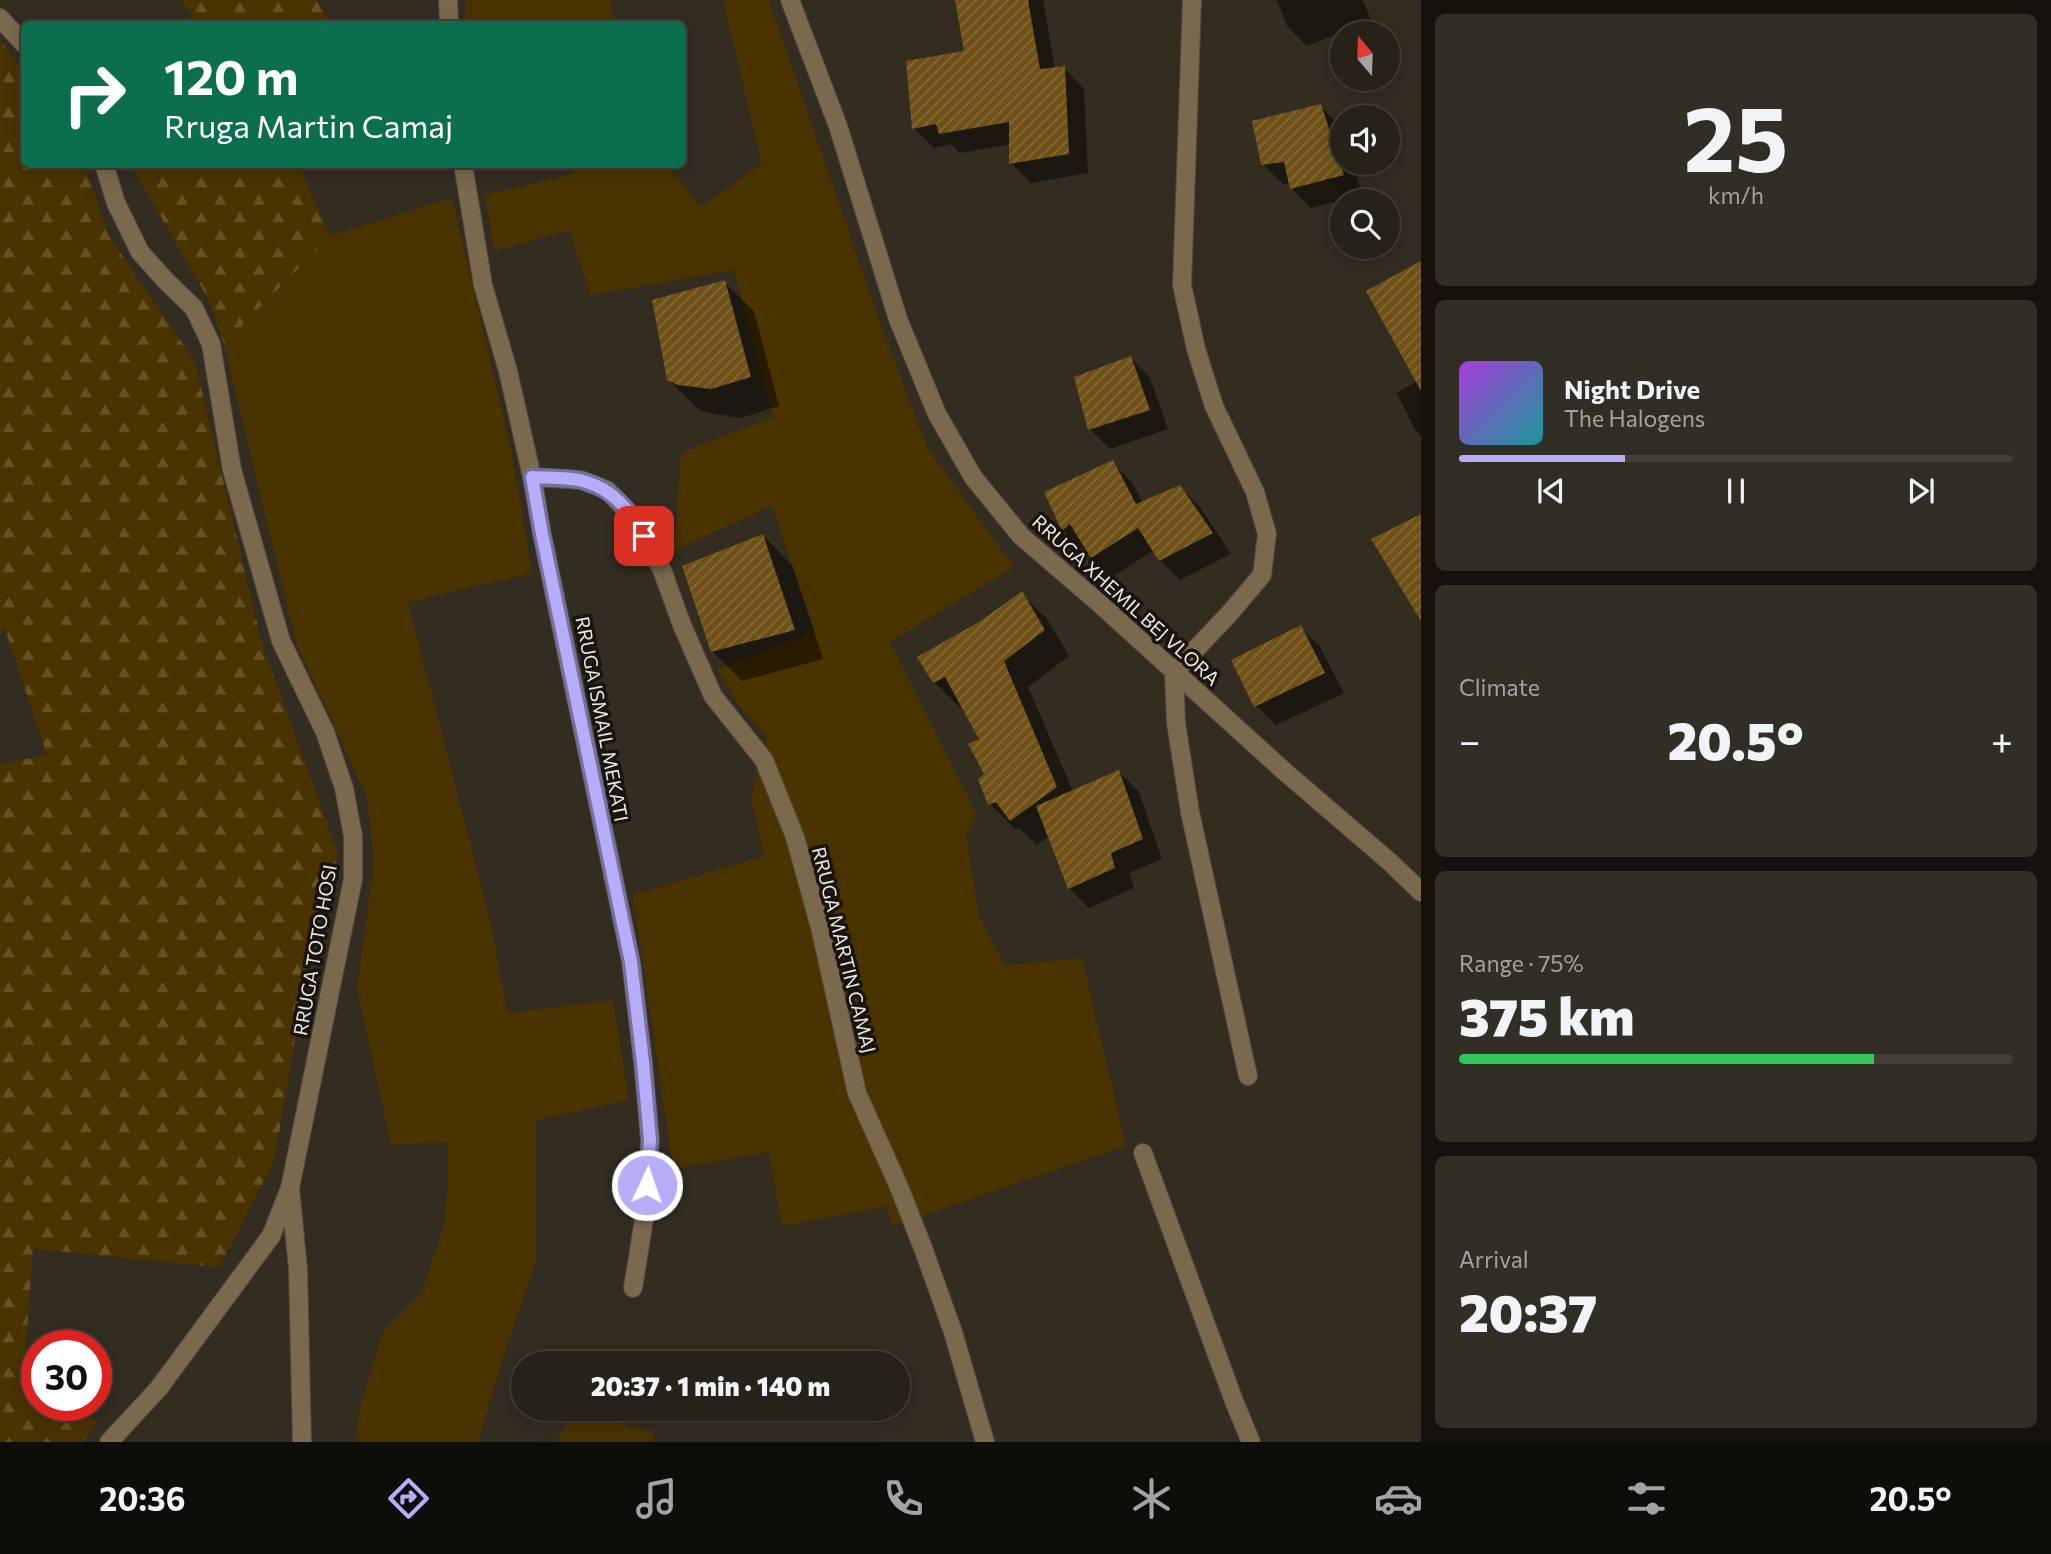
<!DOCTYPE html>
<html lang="en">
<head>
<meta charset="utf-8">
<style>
  body { margin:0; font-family:Commissioner,sans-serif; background:#322e26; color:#f1f3f6; height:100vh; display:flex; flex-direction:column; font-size:26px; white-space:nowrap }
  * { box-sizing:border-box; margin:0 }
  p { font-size:23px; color:#a4a3a2 }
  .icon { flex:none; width:38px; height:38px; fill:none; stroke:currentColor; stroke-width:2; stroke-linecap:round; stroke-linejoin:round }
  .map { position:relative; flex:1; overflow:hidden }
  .panel { display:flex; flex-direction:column; gap:14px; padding:14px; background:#15120e; width:630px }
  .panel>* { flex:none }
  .hud { position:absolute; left:21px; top:21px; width:665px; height:147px; border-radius:10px; box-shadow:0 4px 18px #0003,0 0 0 2px #423e38; background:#0b6e4f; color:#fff; overflow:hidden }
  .needle { width:46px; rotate:341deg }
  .fabs { position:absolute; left:1330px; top:21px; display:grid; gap:14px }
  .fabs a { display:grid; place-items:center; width:70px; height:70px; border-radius:50%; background:#262119; box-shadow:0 4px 18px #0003,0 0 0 2px #423e38; font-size:35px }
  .speed { position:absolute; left:21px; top:1330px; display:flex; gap:14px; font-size:35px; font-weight:700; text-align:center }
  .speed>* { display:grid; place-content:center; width:91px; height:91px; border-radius:50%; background:#262119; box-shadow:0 4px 18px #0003,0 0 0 2px #423e38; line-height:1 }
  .speed .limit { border:10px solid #d22; background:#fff; color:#111 }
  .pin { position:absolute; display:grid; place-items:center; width:60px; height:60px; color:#fff; margin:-30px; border-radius:14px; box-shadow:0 4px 10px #0006 }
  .me { position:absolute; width:77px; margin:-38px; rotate:3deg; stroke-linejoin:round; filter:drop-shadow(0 0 5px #0008) }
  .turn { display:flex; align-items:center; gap:24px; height:147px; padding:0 28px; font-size:32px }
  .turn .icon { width:91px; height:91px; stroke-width:2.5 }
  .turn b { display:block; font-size:49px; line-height:60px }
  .big { font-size:52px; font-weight:800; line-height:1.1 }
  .panel .tile { flex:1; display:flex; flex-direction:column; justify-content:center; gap:10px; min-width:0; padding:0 24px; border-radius:10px; background:#322e26 }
  .panel .dial { align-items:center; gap:0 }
  .dial b { font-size:91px; line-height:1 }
  .song { display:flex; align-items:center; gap:21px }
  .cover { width:84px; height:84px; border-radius:10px; background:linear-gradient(135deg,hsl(280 70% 55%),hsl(180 70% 35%)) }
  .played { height:7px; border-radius:4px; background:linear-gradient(90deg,#b6acf8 30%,#423e38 30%) }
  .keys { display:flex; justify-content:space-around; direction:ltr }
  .heat { display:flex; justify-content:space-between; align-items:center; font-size:38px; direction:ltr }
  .charge { height:10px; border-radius:5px; background:linear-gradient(90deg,#34c759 75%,#423e38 0) }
  .trip { position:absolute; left:511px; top:1351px; width:399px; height:70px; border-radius:35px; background:#262119; box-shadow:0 4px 18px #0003,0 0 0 2px #423e38; font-weight:800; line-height:70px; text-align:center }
  .tab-bar { display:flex; height:112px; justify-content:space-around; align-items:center; background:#0f0d0a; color:#a4a3a2 }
  .tab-bar .icon { width:49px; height:49px }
  .tab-bar .current { color:#b6acf8 }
  .tab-bar b { font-size:32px; color:#f1f3f6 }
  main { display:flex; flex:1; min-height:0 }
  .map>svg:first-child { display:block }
</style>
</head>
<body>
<main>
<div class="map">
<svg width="1421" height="1442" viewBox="0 0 1421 1442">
  <defs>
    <pattern id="forest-firs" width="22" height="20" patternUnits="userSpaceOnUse" patternTransform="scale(1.75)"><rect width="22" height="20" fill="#4b3300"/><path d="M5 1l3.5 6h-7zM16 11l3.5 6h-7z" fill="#655125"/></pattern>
    <pattern id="building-hatch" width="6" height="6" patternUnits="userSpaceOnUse" patternTransform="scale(1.75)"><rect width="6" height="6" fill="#6f5117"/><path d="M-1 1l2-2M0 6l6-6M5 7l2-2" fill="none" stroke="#846a38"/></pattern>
  </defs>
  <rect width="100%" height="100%" fill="#332c21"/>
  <g fill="#4b3300">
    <polygon points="465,0 610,0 615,24 465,24"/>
    <polygon points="723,0 769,0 877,314 927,447 1014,567 890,642 977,815 966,836 979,916 1005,966 1082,958 1126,1146 892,1226 887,1206 782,1226 769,1152 673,1169 633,895 764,856 751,796 767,736 739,706 717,669 815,631 772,506 674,550 681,453 773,417 734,270 591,295 569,230 494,251 485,195 573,174 572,165 667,165 701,207 762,164"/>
    <polygon points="452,198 512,454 532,573 408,602 491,924 507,1013 613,1000 629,1100 536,1120 536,1261 507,1345 479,1438 481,1442 356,1442 359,1412 382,1333 422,1293 445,1220 448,1179 448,1142 391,1145 357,988 374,863 367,797 296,642 224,344 330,236"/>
    <polygon points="574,1411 653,1432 653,1442 556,1442"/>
  </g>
  <g fill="url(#forest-firs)">
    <polygon points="180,0 317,0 331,24 183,24 192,14"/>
    <polygon points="0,40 24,71 24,164 84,165 109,236 195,362 262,644 338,853 309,959 274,1161 219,1267 33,1249 23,1383 37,1390 37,1405 66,1405 98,1422 83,1442 0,1442 0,764 47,755 5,629 0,634"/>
    <polygon points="131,165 299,165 330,236 224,344 209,300"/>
  </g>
  <g fill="#0007">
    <polygon points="956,0 1043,0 1055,69 1064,68 1084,88 1088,173 1031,183 1011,163 1011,144 960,153 951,144 934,148 914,128 967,52"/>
    <polygon points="1277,0 1363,0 1371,20 1307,46 1287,26"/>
    <polygon points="1320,106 1340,126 1342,133 1342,163 1352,163 1362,195 1311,208 1291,188 1290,183 1283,184 1263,164"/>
    <polygon points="1421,263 1421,436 1415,430 1397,393 1417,381"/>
    <polygon points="724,282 754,311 779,406 741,418 709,413 698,409 668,379"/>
    <polygon points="1131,358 1150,378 1168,429 1110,449 1090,429"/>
    <polygon points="1112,462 1132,482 1143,503 1180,487 1200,507 1231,554 1180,580 1160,560 1154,550 1112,577 1092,557 1086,547 1083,549 1063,530"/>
    <polygon points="763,536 792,565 823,659 742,681 712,651"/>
    <polygon points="1021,594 1047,619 1069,656 1028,687 1073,792 1119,772 1139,792 1162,859 1129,873 1134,888 1089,908 1069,888 1049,836 1037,845 1019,828 1015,829 990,804 981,739 963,706 960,708 934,682 980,623"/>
    <polygon points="1300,627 1320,647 1344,693 1276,725 1256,706"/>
  </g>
  <g fill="url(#building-hatch)">
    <polygon points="955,0 1028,0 1040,69 1065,66 1069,154 1009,164 1009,122 939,134 936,124 912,129 906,61 964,51"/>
    <polygon points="1321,104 1344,175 1290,189 1284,162 1261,165 1252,121"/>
    <polygon points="1421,261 1421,391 1366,291"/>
    <polygon points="725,280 751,377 711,389 678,385 667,380 652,300"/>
    <polygon points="1131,356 1150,410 1088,430 1074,377"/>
    <polygon points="1113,460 1136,504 1180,485 1213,533 1159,561 1138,528 1091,558 1070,524 1062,531 1044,492"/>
    <polygon points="1421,514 1421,621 1371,539"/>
    <polygon points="763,534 795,630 711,652 682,566"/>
    <polygon points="1022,591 1045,630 1004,661 1057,787 1010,821 996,802 988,805 978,779 984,774 968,744 979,739 945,677 933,683 917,657 979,622"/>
    <polygon points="1301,625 1325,673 1254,707 1231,660"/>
    <polygon points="1119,770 1143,839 1111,853 1115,868 1068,889 1036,806"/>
  </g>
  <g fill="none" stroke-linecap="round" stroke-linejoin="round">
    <g stroke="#514a40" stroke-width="20">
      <polyline id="lane" points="290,1188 298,1269 302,1442"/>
    </g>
    <g stroke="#514a40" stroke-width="20">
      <g id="street">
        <polyline points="448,0 449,24"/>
        <polyline points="790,0 838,126 898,319 937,414 973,477 1021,536 1100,604 1284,771 1391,863 1421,892"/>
        <polyline points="1192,0 1182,285 1196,349 1214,406 1255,492 1267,534 1262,575 1229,614 1174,672 1176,723 1190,812 1248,1076"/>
        <polyline points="0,18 24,44"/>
        <polyline points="104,164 116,203 140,252 166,281 194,308 211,344 232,470 281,641 325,732 344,788 353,836 353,879 290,1188 271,1236 159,1388 109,1442"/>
        <polyline points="463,164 483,285 508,371 532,477 542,534 631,962 643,1062 650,1140 646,1207 633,1288"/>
        <polyline points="532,477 581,480 607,490 635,519 662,570 682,625 713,696 764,760 795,837 820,927 857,1093 899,1187 923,1248 953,1332 985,1442"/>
        <polyline points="1143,1153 1234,1401 1251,1442"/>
      </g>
    </g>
    <use href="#lane" stroke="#7b694e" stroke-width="18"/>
    <use href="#street" stroke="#7b694e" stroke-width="18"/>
  </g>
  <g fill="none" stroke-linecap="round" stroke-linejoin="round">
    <g stroke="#7670a1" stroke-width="18">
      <path id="route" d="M644 536C631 511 611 488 583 481 568 477 548 478 532 477L542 534 631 962 643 1062 650 1140 647 1185"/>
    </g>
    <use href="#route" stroke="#b6acf8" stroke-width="12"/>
  </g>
  <g text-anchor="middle" stroke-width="7" stroke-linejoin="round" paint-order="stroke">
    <g font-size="19" fill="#ede8e1" stroke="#181510">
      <text transform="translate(1126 600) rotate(42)" y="7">RRUGA XHEMIL BEJ VLORA</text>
      <text transform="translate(602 719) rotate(79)" y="7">RRUGA ISMAIL MEKATI</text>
      <text transform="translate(315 950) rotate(-80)" y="7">RRUGA TOTO HOSI</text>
      <text transform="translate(844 950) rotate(76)" y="7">RRUGA MARTIN CAMAJ</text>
    </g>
  </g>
</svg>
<div class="fabs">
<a><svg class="needle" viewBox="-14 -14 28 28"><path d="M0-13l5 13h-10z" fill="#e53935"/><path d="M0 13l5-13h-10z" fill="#a4a3a2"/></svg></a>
<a><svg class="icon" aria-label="sound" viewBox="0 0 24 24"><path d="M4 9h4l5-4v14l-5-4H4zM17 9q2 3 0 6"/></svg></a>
<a><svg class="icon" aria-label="search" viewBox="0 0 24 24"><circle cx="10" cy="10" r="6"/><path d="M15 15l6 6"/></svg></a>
</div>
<div class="speed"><div class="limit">30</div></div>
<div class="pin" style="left:644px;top:536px;background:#d93025"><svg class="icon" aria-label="arrive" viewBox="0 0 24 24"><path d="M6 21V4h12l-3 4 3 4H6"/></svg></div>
<svg class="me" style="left:647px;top:1185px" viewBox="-20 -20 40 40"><circle r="17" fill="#b6acf8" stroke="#fff" stroke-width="3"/><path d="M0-11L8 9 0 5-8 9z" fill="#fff"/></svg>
<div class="trip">20:37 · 1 min · 140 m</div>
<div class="hud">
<div class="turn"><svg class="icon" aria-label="right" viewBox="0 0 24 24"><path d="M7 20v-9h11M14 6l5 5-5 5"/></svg><div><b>120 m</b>Rruga Martin Camaj</div></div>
</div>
</div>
<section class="panel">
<div class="tile dial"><b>25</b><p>km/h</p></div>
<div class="tile">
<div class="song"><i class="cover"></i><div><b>Night Drive</b><p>The Halogens</p></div></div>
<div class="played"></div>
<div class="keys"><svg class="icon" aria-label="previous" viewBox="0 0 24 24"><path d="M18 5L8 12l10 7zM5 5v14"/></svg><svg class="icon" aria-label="pause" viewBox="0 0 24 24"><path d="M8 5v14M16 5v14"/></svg><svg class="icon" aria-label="next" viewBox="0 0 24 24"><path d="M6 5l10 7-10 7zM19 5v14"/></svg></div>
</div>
<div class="tile"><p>Climate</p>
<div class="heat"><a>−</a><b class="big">20.5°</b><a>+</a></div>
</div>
<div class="tile"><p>Range · 75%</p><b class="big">375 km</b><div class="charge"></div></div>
<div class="tile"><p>Arrival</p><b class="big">20:37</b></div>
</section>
</main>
<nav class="tab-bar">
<b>20:36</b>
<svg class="icon current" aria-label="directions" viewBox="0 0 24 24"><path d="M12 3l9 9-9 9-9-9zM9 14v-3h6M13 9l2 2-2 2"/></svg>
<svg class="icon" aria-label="music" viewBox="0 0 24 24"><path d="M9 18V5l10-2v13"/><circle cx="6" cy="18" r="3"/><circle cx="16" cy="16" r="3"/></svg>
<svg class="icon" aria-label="phone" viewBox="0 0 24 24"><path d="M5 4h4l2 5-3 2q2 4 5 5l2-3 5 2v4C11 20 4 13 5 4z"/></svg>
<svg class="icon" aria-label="climate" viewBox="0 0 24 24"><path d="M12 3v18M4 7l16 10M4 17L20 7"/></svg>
<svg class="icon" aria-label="car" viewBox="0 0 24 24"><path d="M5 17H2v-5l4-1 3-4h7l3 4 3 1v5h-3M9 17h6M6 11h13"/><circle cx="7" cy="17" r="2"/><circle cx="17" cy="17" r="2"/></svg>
<svg class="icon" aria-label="filters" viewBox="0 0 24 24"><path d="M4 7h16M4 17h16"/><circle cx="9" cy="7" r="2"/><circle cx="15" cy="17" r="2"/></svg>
<b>20.5°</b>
</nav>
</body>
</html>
